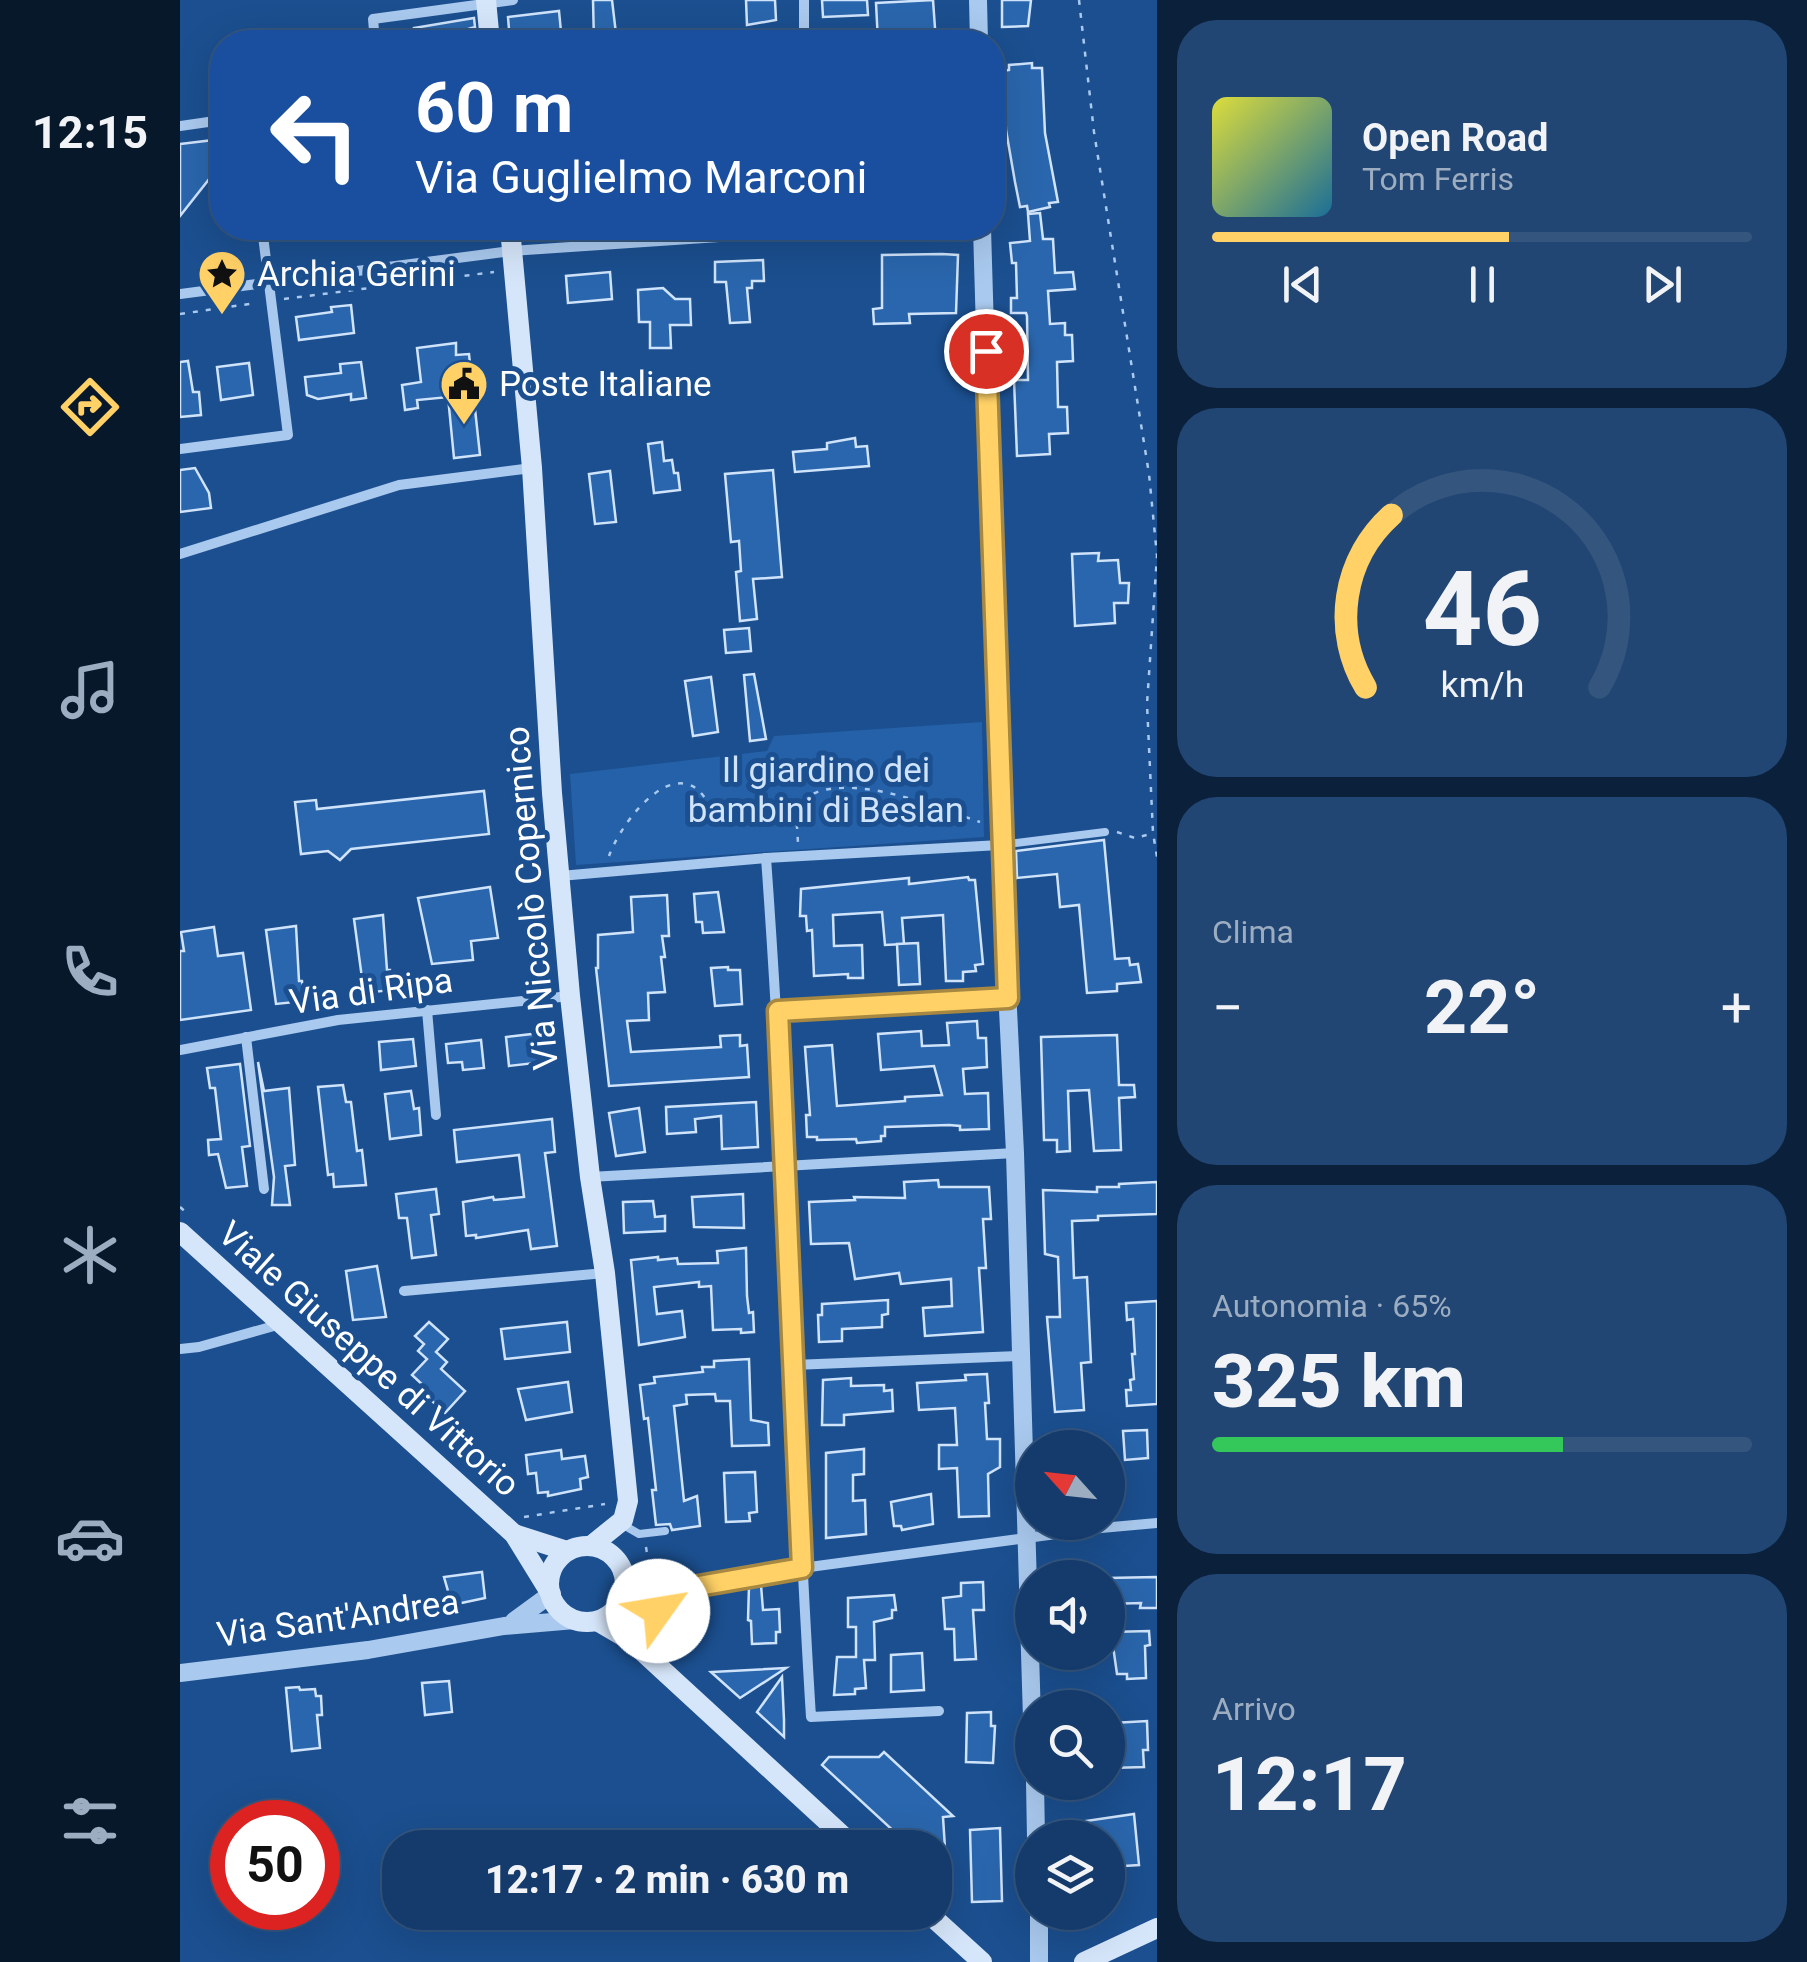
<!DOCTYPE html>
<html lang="it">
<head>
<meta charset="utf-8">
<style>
  body { margin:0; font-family:Roboto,sans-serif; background:#214673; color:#f1f3f6; height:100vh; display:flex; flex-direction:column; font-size:38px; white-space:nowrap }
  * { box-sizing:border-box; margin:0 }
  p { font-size:32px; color:#9dadc1 }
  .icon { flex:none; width:55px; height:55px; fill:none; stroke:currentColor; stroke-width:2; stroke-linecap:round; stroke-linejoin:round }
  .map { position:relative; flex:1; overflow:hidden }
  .side { display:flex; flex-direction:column; gap:20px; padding:20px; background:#0b203b; width:650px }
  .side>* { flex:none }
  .guide { position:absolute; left:30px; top:30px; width:795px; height:210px; border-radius:40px; box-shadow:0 10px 40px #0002,0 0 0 2px #33557e; background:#1a4fa0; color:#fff; overflow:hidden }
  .needle { width:65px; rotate:297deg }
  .tools { position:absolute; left:835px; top:1430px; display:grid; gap:20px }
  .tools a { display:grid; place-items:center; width:110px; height:110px; border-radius:50%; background:#143b6b; box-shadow:0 10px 40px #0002,0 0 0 2px #33557e; font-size:50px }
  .speed { position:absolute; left:30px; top:1800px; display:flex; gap:20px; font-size:50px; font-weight:700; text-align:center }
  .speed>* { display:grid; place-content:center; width:130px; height:130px; border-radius:50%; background:#143b6b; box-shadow:0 10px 40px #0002,0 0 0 2px #33557e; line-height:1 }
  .speed .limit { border:15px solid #d22; background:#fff; color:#111 }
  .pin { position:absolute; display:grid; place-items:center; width:85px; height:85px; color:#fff; margin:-42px; border:5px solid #fff; border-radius:50%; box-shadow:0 2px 10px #0007 }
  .me { position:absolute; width:110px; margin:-55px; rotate:58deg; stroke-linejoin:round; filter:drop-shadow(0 0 8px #0008) }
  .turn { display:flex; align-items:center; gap:35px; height:210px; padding:0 40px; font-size:45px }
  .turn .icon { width:130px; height:130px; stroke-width:2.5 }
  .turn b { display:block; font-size:70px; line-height:85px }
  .big { font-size:75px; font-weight:800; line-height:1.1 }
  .side .widget { flex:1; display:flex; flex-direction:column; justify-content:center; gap:15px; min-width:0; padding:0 35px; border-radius:40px; background:#214673 }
  .side .dial { align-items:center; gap:0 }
  .dial svg { height:260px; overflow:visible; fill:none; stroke:#33557e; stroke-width:7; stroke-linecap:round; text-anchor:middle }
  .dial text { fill:#f1f3f6; stroke:none }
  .song { display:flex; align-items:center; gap:30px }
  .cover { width:120px; height:120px; border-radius:15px; background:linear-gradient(135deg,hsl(60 70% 55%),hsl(200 70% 35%)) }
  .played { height:10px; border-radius:5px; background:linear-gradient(90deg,#ffd166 55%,#33557e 55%) }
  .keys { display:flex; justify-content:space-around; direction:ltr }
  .heat { display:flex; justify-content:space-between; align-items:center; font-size:55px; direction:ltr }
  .charge { height:15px; border-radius:8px; background:linear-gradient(90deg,#34c759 65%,#33557e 0) }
  .trip { position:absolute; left:202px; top:1830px; width:570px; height:100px; border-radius:40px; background:#143b6b; box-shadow:0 10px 40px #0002,0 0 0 2px #33557e; font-weight:800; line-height:100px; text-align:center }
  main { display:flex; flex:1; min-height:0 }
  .tab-bar { display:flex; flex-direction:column; width:180px; justify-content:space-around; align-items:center; background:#08182b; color:#9dadc1 }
  .tab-bar .icon { width:70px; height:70px }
  .tab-bar .selected { color:#ffd166 }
  .tab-bar b { font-size:45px; color:#f1f3f6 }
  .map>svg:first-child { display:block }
</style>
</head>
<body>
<main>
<nav class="tab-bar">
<b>12:15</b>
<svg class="icon selected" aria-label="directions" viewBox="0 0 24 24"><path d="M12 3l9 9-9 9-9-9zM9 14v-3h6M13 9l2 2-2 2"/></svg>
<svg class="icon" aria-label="music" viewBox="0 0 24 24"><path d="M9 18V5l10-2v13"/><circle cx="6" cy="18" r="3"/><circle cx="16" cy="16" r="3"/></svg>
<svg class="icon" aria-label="phone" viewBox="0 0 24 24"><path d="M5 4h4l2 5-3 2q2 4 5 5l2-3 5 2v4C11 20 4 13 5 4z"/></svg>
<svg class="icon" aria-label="climate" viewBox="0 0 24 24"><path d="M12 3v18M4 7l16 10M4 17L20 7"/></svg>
<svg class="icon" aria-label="car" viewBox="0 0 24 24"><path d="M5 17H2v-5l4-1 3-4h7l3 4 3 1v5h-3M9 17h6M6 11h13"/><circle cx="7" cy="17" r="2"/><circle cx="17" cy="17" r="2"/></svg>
<svg class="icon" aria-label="filters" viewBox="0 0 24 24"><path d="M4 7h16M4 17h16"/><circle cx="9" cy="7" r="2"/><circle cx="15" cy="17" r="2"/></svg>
</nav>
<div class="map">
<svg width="977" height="1962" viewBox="0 0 977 1962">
  <rect width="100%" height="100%" fill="#1b4f8f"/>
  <polygon fill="#2461a8" points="802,722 804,837 396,865 390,774 587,751 594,736"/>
  <g fill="#2a66ad" stroke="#cfe3fa" stroke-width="2.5">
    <polygon points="413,0 432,0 437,42 414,42"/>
    <polygon points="566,0 595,0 596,20 567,25"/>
    <polygon points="642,0 687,0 688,15 643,17"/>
    <polygon points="753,0 756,42 698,42 696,3"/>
    <polygon points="822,0 851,0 848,26 822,27"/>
    <polygon points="379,11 382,42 357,42 356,40 330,42 328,17"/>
    <polygon points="294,18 295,27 275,33 276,42 236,42 234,28"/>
    <polygon points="852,63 852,68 862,68 865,133 878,202 869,203 870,207 848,212 847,206 840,207 835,182 826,130 823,71 829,70 829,65"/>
    <polygon points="34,140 37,169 0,216 0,144"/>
    <polygon points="860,213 863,239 873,239 875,273 893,272 895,289 868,291 870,324 885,323 885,335 892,335 893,361 877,362 878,407 887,407 888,433 869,434 870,454 837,456 834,380 848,380 847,316 846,313 831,313 831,298 837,298 836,263 832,263 830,243 850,241 848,214"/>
    <polygon points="762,254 778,255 776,313 729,314 730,323 694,324 693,309 702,308 702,255"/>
    <polygon points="583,260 584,281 572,281 572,288 567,288 570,322 550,323 546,282 535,282 535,262"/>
    <polygon points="430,272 432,299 388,303 386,276"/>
    <polygon points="483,288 495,299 510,299 511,325 490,325 491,348 470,348 470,322 459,322 458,290"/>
    <polygon points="171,305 174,333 119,340 116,317 152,312 151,307"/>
    <polygon points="276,343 276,355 289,354 300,455 274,458 268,397 237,400 238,408 225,410 222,385 241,382 237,348"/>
    <polygon points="8,361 13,392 19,392 21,415 0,417 0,362"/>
    <polygon points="181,362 186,398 171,400 171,394 138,399 127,395 125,377 161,373 160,364"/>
    <polygon points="69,363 73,395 41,400 37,367"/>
    <polygon points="675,438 676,447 687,446 689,466 615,472 613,452 647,449 647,443"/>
    <polygon points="482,442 484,461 492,460 494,473 498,473 500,490 474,493 468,444"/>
    <polygon points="15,468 29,493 31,508 0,512 0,470"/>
    <polygon points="593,470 602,577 573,579 577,619 560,621 556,572 561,571 559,541 551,542 545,474"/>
    <polygon points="430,471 436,522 415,524 409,474"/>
    <polygon points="919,553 918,561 938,560 940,583 949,583 948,603 934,603 935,623 895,626 892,554"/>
    <polygon points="569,628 571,651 546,653 544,630"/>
    <polygon points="574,674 586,739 570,741 564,675"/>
    <polygon points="531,677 538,732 513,736 505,681"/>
    <polygon points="304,791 309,834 171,849 160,860 148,851 121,854 115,802 136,800 137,809"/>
    <polygon points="924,840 935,959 949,958 950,965 958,964 961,982 937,984 937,991 907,993 899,905 880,907 877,874 837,878 836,851"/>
    <polygon points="788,877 789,880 795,880 803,964 795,965 796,971 783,972 783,981 766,981 763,915 722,918 724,944 705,945 702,912 653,915 654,946 682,945 683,978 668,978 668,974 634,976 632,930 627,931 626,916 620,916 621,889 729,878 729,884"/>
    <polygon points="310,887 318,938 291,941 293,960 252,964 238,898"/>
    <polygon points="538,892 544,932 523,933 522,922 516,922 514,894"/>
    <polygon points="487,895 489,936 482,936 485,957 481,957 485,992 468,993 469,1020 447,1021 451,1052 541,1047 540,1036 560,1035 560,1046 567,1045 569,1077 429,1086 416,968 418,968 418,935 453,932 451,897"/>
    <polygon points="203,915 207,970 210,970 212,990 184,993 174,919"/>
    <polygon points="116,926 119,981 122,981 125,1001 96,1004 86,930"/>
    <polygon points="34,927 38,956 63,953 71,1010 0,1020 0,951 4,951 1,932"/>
    <polygon points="738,943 740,984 719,985 717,944"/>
    <polygon points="548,967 548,970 560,970 562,1004 535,1006 531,968"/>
    <polygon points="797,1021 798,1038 806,1038 807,1067 783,1069 785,1094 808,1093 809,1129 780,1130 780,1126 769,1125 705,1127 705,1136 701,1136 701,1141 677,1143 676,1139 637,1140 637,1137 627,1137 626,1115 630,1115 625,1047 652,1045 657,1106 725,1101 725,1097 762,1095 754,1066 701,1070 698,1034 741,1031 742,1046 769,1045 767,1023"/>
    <polygon points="361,1033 364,1062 329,1066 326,1037"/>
    <polygon points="937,1035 939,1085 954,1085 955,1097 939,1098 941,1150 914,1151 909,1090 888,1091 890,1151 877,1152 877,1140 864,1140 861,1037"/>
    <polygon points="233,1039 236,1066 201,1070 199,1042"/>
    <polygon points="301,1040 304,1068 283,1070 282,1062 268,1063 266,1044"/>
    <polygon points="78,1062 84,1091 109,1088 115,1165 105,1166 110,1205 92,1205 94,1177"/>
    <polygon points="60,1064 70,1146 62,1147 67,1186 46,1188 38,1154 29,1155 28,1140 41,1139 35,1088 30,1088 27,1068"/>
    <polygon points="163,1085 166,1102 171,1102 177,1151 182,1150 186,1185 154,1187 153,1174 148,1175 138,1087"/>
    <polygon points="231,1091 234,1109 239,1108 241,1135 210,1139 205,1094"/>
    <polygon points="576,1102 578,1147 542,1149 541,1116 515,1119 516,1132 487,1134 486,1107"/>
    <polygon points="459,1108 465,1152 436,1156 429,1113"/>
    <polygon points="372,1119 375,1152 365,1153 377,1246 351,1249 348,1230 296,1238 296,1235 286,1236 283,1202 313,1197 314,1200 344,1197 339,1155 277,1162 274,1130"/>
    <polygon points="758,1180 759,1187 809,1187 811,1219 803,1219 806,1268 799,1268 803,1332 745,1336 743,1308 772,1306 771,1279 721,1284 719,1273 675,1279 669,1243 631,1244 629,1202 675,1200 674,1197 725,1198 724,1182"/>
    <polygon points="977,1182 977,1214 918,1216 918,1220 892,1221 894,1278 907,1277 911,1362 901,1363 904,1410 875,1412 867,1317 880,1317 878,1257 865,1254 863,1190 917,1192 917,1187 939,1187 939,1184"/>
    <polygon points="256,1189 259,1214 251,1215 256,1255 232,1258 227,1218 219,1218 216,1194"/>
    <polygon points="563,1194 564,1228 514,1227 512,1197"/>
    <polygon points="473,1201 475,1217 485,1216 485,1231 444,1233 443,1202"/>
    <polygon points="566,1248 567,1296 569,1313 573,1312 574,1332 561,1333 561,1329 533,1330 531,1286 519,1287 519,1282 474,1287 477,1314 502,1311 505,1337 459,1345 451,1260 478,1257 478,1260 497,1258 498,1264 538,1263 537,1251"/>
    <polygon points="197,1266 206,1317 173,1320 166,1271"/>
    <polygon points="708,1300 708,1314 702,1315 702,1327 662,1329 662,1341 639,1342 638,1315 642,1315 642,1304"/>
    <polygon points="977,1301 977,1404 947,1406 946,1390 951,1390 950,1380 954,1379 952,1354 955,1354 953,1319 947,1320 946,1303"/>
    <polygon points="249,1322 268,1339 256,1352 267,1362 261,1369 285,1391 265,1413 241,1391 245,1387 232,1375 247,1359 238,1351 244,1344 235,1336"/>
    <polygon points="387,1322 390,1352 325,1359 321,1329"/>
    <polygon points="569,1359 571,1420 588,1423 589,1445 552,1446 550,1401 536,1401 535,1394 506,1395 507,1404 494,1406 504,1501 517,1496 520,1526 492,1530 490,1524 476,1525 472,1490 476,1490 468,1418 464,1419 460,1385 475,1383 474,1377 523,1372 522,1367 534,1367 534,1361"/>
    <polygon points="807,1374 809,1403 805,1403 807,1439 820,1439 820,1467 808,1474 809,1516 779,1517 777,1468 759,1469 759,1445 777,1445 775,1408 739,1410 737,1383 786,1380 785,1375"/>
    <polygon points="671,1378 671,1386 704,1385 704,1391 712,1390 713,1411 664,1415 664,1425 642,1425 643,1380"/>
    <polygon points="388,1382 392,1412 346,1420 338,1389"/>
    <polygon points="967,1430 968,1458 945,1460 943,1431"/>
    <polygon points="684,1449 684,1474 673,1475 673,1501 685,1500 686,1534 646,1538 646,1453"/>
    <polygon points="381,1450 382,1459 405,1456 408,1477 400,1479 401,1489 368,1496 368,1492 358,1493 356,1473 348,1474 346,1455"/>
    <polygon points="575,1472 577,1512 569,1513 570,1521 546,1522 544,1473"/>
    <polygon points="751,1494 753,1524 722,1530 721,1526 714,1526 711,1502"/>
    <polygon points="302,1572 305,1598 272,1605 264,1577"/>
    <polygon points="977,1577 977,1608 960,1608 961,1603 928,1604 928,1578"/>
    <polygon points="803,1582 804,1610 793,1610 796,1659 775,1660 774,1629 765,1629 763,1598 781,1596 781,1583"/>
    <polygon points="581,1585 583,1610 599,1609 600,1632 596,1632 596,1643 572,1644 571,1621 568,1620 569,1586"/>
    <polygon points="714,1595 716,1610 712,1610 712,1618 694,1622 695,1660 684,1660 686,1688 675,1689 675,1694 654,1695 657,1657 676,1657 676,1627 668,1627 668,1598"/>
    <polygon points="969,1631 970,1645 965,1646 966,1678 947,1679 947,1674 937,1674 931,1632"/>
    <polygon points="742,1653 744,1690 711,1692 711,1655"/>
    <polygon points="606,1668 560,1698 531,1672 551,1671"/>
    <polygon points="602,1677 604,1720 604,1737 577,1712"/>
    <polygon points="269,1681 272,1712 245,1715 242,1683"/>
    <polygon points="119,1687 120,1690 135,1689 136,1696 141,1696 142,1715 137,1715 140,1748 112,1751 106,1688"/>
    <polygon points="811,1712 811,1726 815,1726 813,1763 786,1762 787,1713"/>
    <polygon points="967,1721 968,1750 963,1750 964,1767 931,1768 933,1723"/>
    <polygon points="704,1752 773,1816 763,1817 765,1848 732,1848 642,1765 649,1757 699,1757"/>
    <polygon points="954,1814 959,1865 928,1867 928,1838 893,1838 892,1823"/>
    <polygon points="820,1828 822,1901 792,1902 790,1830"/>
  </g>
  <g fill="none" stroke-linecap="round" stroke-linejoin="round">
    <g stroke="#a9c9ee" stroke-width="2.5" stroke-dasharray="5 8" stroke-linecap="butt">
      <polyline points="899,0 914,132 969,474 977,556 967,704 973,833 977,857"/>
      <polyline points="104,299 314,272"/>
      <polyline points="0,314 76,303"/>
      <polyline points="616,811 618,843"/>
      <polyline points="937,832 955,838 971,834"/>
      <path d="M429 856C438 830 477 773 510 785 522 789 528 805 538 814 555 816 601 820 615 810 625 803 627 795 640 791 687 778 755 807 800 822"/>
      <polyline points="0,1207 8,1214"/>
      <polyline points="344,1517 425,1504"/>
      <polyline points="466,1547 471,1579"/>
    </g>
    <g stroke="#a9c9ee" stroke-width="8">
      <polyline points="820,845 925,832"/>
      <polyline points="440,1523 459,1534 485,1531"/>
    </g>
    <g stroke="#a9c9ee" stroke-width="10">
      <polyline points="624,0 624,42"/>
      <polyline points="195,42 193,19 333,0"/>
      <polyline points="0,126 42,120"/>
      <polyline points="0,294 331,251 628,231 802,234"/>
      <polyline points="0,449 108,435 82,228"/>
      <polyline points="0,554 219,485 352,468"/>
      <path d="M586 858C607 1144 613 1431 631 1717L759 1711"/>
      <polyline points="380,876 586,858 820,845"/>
      <polyline points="247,1010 256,1115"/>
      <polyline points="597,1011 828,999"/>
      <polyline points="66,1037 84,1189"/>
      <polyline points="0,1050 158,1020 390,996"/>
      <polyline points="410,1177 835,1153"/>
      <polyline points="224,1291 425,1273"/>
      <polyline points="0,1349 19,1347 101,1324"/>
      <polyline points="613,1365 840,1356"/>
      <polyline points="445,1580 468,1594"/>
      <polyline points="441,1600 622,1568 921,1528 977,1523"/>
    </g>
    <g stroke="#a9c9ee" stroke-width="18">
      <polyline points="798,0 799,42"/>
      <polyline points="802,228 820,845 835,1153 852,1719"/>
      <polyline points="334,1621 371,1594"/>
      <polyline points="0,1673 188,1650 324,1626 395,1620"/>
      <polyline points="855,1782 856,1838"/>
      <polyline points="859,1912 859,1962"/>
    </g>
    <g stroke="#d6e6fa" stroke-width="20">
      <polyline points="306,0 310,42"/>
      <polyline points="330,228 352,468 372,793 390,996 410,1177 425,1273 448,1501 443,1520 412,1545"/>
      <polyline points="0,1232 334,1534 371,1594"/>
      <polyline points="334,1534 387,1551"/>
      <circle cx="407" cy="1584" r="38"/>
      <polyline points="417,1621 451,1641 676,1848"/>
      <path d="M477 1664C469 1635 474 1617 490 1591"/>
      <polyline points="747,1912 802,1962"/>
      <polyline points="904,1962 977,1928"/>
    </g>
  </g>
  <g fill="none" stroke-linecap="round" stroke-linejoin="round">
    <g stroke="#a68842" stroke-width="25">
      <polyline id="route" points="478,1611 490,1591 622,1568 598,1011 828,998 806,351"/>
    </g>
    <use href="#route" stroke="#ffd166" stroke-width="18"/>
  </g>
  <defs>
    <g id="sight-pin" transform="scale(2.5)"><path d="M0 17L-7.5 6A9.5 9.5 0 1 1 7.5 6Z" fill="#ffd166" stroke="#1b4f8f"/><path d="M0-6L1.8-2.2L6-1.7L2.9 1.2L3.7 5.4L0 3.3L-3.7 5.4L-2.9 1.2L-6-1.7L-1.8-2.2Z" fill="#111"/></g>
    <g id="civic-pin" transform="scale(2.5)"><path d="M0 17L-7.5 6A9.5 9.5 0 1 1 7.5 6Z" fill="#ffd166" stroke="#1b4f8f"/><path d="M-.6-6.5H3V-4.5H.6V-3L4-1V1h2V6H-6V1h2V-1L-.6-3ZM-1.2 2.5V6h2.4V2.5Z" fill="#111"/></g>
  </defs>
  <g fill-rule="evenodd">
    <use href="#sight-pin" x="42" y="274"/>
    <use href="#civic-pin" x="284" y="384"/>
  </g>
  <g text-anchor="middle" stroke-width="10" stroke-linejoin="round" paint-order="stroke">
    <g font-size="35" fill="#fff" stroke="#1b4f8f" text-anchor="start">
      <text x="77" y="286">Archia Gerini</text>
      <text x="319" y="396">Poste Italiane</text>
    </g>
    <g font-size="35" fill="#cfe3fa" stroke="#1b4f8f">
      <text x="646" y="782">Il giardino dei<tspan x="646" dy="40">bambini di Beslan</tspan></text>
    </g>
    <g font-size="35" fill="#fff" stroke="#1b4f8f">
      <text transform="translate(351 898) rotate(-95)" y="12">Via Niccolò Copernico</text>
      <text transform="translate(191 991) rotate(-8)" y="12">Via di Ripa</text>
      <text transform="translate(189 1359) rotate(42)" y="12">Viale Giuseppe di Vittorio</text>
      <text transform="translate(158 1618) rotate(-8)" y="12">Via Sant'Andrea</text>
    </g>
  </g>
</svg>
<div class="tools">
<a><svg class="needle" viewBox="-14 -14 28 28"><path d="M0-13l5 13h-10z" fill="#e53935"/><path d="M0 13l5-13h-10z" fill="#9dadc1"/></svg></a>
<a><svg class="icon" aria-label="sound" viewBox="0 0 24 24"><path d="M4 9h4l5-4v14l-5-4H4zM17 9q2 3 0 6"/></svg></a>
<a><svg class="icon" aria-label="search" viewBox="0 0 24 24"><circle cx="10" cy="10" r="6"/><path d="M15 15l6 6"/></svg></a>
<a><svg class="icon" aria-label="layers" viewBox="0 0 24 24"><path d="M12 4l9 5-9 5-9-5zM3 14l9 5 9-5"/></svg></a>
</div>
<div class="speed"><div class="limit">50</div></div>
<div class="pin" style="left:806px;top:351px;background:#d93025"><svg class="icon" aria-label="arrive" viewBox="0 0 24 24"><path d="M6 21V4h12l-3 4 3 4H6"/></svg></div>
<svg class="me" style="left:478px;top:1611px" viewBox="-20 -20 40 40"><circle r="19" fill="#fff"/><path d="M0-13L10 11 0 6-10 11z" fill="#ffd166"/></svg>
<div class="trip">12:17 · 2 min · 630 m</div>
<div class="guide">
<div class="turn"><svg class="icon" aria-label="left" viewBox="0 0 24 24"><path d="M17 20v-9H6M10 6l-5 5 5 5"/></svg><div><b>60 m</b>Via Guglielmo Marconi</div></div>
</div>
</div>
<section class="side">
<div class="widget">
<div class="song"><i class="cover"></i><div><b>Open Road</b><p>Tom Ferris</p></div></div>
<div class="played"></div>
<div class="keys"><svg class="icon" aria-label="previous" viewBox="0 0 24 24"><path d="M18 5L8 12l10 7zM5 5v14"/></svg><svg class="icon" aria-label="pause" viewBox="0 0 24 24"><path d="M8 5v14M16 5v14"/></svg><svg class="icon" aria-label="next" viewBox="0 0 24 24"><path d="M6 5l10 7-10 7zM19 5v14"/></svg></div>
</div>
<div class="widget dial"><svg viewBox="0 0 100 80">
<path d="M14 69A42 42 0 1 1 86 69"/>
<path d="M14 69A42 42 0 0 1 22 16" stroke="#ffd166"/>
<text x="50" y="56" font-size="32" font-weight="700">46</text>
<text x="50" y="72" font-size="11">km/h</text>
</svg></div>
<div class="widget"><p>Clima</p>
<div class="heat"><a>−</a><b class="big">22°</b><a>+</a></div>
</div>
<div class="widget"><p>Autonomia · 65%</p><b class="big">325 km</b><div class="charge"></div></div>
<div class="widget"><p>Arrivo</p><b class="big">12:17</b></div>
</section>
</main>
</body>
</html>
